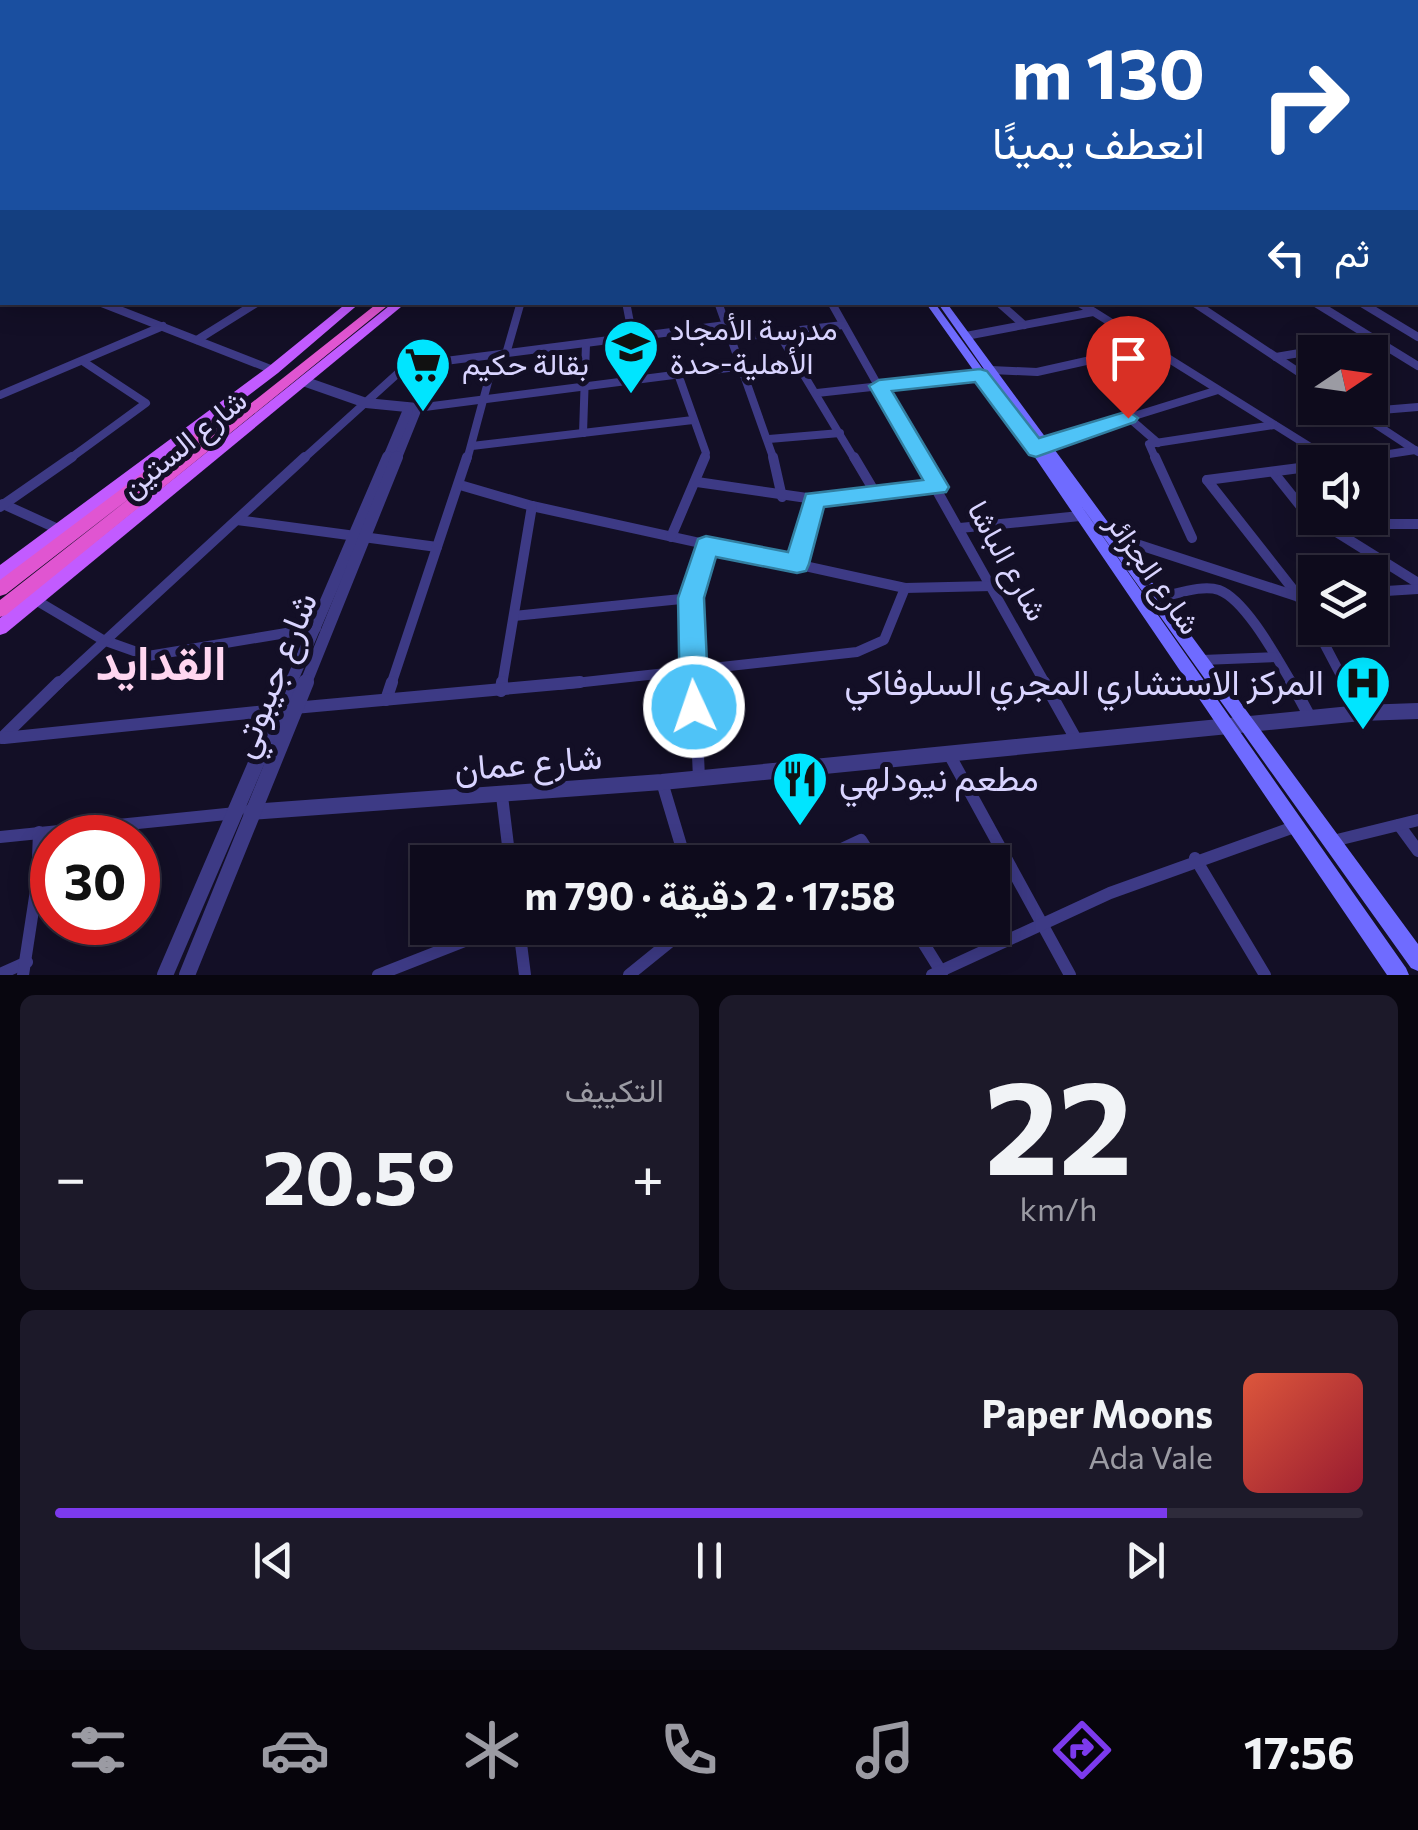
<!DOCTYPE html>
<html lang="ar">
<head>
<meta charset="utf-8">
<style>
  body { margin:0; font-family:Commissioner,Vazirmatn,sans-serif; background:#1c1929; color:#f1f3f6; direction:rtl; height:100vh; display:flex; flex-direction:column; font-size:38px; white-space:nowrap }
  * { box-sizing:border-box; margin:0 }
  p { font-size:32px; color:#9b9ba3 }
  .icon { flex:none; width:55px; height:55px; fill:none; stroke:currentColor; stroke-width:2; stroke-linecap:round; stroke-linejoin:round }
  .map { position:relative; height:975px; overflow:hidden; direction:ltr }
  .side { display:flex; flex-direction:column; gap:20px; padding:20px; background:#08060f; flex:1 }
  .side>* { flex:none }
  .guide { position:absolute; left:0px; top:0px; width:1420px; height:305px; box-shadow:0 5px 25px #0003,0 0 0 2px #2e2b3b; direction:rtl; background:#1a4fa0; color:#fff; overflow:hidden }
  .needle { width:65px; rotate:77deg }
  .fabs { position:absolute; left:1298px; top:335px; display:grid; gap:20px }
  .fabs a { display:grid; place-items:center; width:90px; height:90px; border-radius:0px; background:#0e0b1c; box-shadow:0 5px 25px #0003,0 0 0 2px #2e2b3b; font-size:50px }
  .speed { position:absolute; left:30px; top:815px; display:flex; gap:20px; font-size:50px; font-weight:700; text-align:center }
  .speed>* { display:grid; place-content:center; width:130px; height:130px; border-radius:50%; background:#0e0b1c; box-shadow:0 5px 25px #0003,0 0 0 2px #2e2b3b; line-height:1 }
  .speed .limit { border:15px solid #d22; background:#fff; color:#111 }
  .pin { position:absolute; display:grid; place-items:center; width:85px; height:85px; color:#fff; margin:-102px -42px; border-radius:50% 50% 50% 0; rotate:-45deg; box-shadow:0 0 10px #0007 }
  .pin .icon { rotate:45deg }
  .me { position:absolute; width:110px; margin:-55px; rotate:357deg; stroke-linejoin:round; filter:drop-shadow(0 0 8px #0008) }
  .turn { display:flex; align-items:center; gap:35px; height:210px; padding:0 50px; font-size:45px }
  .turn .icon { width:130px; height:130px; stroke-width:2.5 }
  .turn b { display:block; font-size:70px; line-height:85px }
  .then { display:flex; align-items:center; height:95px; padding:0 50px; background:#0003; gap:20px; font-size:38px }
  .big { font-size:75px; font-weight:700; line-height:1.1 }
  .side .widget { flex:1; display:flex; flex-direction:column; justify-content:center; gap:15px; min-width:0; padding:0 35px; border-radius:15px; background:#1c1929 }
  .side .dial { align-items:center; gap:0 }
  .dial b { font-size:130px; line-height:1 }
  .song { display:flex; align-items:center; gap:30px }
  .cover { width:120px; height:120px; border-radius:15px; background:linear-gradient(135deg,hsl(10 70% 55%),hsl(350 70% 35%)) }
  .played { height:10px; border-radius:5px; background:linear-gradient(90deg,#7c3aed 85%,#2e2b3b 85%) }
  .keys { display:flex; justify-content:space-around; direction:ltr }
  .heat { display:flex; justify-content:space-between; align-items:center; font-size:55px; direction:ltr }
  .side .tiles { flex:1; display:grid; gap:20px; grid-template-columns:1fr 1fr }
  .widget:last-child { grid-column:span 2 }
  .trip { position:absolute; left:410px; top:845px; width:600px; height:100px; border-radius:0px; background:#0e0b1c; box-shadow:0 5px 25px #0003,0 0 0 2px #2e2b3b; font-weight:700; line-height:100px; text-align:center; direction:rtl }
  .tab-bar { display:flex; height:160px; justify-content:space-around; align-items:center; background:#06040b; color:#9b9ba3 }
  .tab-bar .icon { width:70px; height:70px }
  .tab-bar .selected { color:#7c3aed }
  .tab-bar b { font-size:45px; color:#f1f3f6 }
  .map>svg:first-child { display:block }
</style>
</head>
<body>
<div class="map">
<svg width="1418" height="975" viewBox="0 0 1418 975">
  <rect width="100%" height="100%" fill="#130f26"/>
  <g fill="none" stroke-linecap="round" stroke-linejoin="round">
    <g stroke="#3d3a85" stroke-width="8">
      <polyline points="99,302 273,370"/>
      <polyline points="504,302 578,302"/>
      <polyline points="626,302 633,338"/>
      <polyline points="718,302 774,460"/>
      <polyline points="831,302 920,460"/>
      <polyline points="998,302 1024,325"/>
      <polyline points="1078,302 1331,460"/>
      <polyline points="1193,302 1315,383"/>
      <polyline points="1314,302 1418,366"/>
      <polyline points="1360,302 1418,337"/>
      <polyline points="778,332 855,460"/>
      <polyline points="966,336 1093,312"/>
      <polyline points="732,338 843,325"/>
      <polyline points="197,340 258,302"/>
      <polyline points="506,354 520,305"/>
      <polyline points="1276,357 1376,340"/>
      <polyline points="991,370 1037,372 1149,347"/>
      <polyline points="678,374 706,453 704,460"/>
      <polyline points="817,393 981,375"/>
      <polyline points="0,395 163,326"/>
      <polyline points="417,408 744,366"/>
      <polyline points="1351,408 1418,452"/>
      <polyline points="1357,412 1418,407"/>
      <polyline points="1128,417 1158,443"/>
      <polyline points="583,433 586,344"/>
      <polyline points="769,439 840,433"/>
      <polyline points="1047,443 1218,390"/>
      <polyline points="472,446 693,420"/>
      <polyline points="68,460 146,403 84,362"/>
      <polyline points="302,460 406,366 726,325"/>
      <polyline points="467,460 495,356"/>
      <polyline points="1156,460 1149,444 1274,425"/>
      <polyline points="1350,460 1415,450"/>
    </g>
    <g stroke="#3d3a85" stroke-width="10">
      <polyline points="773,457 782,497"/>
      <polyline points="854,457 876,494"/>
      <polyline points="918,457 1046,685"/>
      <polyline points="1155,457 1192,538"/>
      <polyline points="1327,457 1334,462"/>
      <polyline points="1337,462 1366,457"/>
      <polyline points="1274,473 1306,513 1418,583"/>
      <polyline points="1207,480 1299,597 1315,626"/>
      <polyline points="1207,480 1315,466"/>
      <polyline points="697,482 814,499 938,487"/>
      <polyline points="460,485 532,506 905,588 992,586"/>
      <polyline points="3,504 58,529"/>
      <polyline points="0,507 72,457"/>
      <polyline points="237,520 437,547"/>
      <polyline points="1326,524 1418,524"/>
      <polyline points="960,528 1080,516"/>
      <polyline points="1112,536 1299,597 1315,596"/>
      <polyline points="671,537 705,457"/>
      <polyline points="797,564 814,499"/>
      <polyline points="1370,592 1418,589"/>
      <path d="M1156 598C1175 595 1201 584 1219 590 1246 600 1278 660 1293 685"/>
      <polyline points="34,599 103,640 148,656 316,628"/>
      <polyline points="514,616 691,598"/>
      <polyline points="1316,628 1346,685"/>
      <polyline points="1202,660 1276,657"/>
      <polyline points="57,685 305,457"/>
      <polyline points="391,685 467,457"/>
      <polyline points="502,685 532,506"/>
      <polyline points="557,685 857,652 884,640 905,588"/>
      <polyline points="695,685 691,598 706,545"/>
    </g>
    <g stroke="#3d3a85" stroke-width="12">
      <polyline points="695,682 699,779"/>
      <polyline points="1044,682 1077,741"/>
      <polyline points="1291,682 1310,717"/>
      <polyline points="1345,682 1361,713"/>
      <polyline points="501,691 502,682"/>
      <polyline points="386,700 392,682"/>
      <polyline points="294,708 580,682"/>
      <polyline points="2,738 59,682"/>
      <polyline points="4,738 277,710"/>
      <polyline points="949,754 1070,975"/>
      <polyline points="662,782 686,862"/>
      <polyline points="502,796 510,862"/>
      <polyline points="1399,825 1418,851"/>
      <polyline points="0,837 236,813"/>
      <polyline points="1333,841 1418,820"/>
      <polyline points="1195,858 1265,975"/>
      <polyline points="814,862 861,840 875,862"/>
      <polyline points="519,928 525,975"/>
      <polyline points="914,928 942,973"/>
      <polyline points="0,974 27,962"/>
      <polyline points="23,975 37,884 39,832"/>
      <polyline points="378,975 498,928"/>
      <polyline points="629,975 687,928"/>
      <polyline points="932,975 1110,893 1294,827"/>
    </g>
    <g stroke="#3d3a85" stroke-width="10">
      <polyline points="306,382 366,403 417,408 396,460"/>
      <polyline points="387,460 408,410"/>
    </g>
    <g stroke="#3d3a85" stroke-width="12">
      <polyline points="290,685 388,457"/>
      <polyline points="305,685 397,457"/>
    </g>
    <g stroke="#3d3a85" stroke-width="16">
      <polyline points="251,812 662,782 1361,713 1418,711"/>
      <polyline points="165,975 291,682"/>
      <polyline points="187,975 306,682"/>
    </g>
    <g fill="#6f6bff" fill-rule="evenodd">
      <rect x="0" y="179" width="2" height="4"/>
      <polygon points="925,302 934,302 1019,419 937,302 946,302 1418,944 1418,971 1411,968 1080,504 1406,968 1409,975 1387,975 1032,453"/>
    </g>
    <g fill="#c25bff" fill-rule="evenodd">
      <polygon points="348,302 361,302 278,373 6,579 0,581 0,565 268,367"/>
      <polygon points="394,302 407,302 6,633 0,635 0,618"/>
    </g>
    <polygon fill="#e055d1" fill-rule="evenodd" points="379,302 392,302 6,615 0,617 0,600 135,494 6,594 0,596 0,580 233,405 243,405 245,408"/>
  </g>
  <linearGradient id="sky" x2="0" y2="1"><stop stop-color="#0a0815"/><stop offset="0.52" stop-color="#333752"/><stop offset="1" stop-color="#333752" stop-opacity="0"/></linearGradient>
  <rect width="1418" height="288" fill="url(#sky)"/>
  <polygon fill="#4fc3f7" stroke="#337fa1" stroke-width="2.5" points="980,369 987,371 1039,438 1128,411 1138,418 1135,422 1036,457 1029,455 975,382 892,391 949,487 946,492 824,507 809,564 806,571 797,573 716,557 704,598 709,707 705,717 694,720 684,717 680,707 678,598 698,539 706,536 788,552 806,494 923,480 869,386 879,380"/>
  <defs>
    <g id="school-pin" transform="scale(2.875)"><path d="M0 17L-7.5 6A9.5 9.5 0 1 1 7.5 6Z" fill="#00e5ff" stroke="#130f26"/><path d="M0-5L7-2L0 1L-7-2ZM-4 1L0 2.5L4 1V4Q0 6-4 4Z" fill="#111"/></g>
    <g id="supermarket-pin" transform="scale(2.875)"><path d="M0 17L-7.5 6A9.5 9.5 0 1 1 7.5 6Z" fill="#00e5ff" stroke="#130f26"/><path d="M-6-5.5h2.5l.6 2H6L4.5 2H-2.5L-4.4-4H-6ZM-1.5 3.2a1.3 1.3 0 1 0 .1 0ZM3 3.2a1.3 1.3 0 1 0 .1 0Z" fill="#111"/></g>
    <g id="hospital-pin" transform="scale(2.875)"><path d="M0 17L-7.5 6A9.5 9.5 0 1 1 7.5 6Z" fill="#00e5ff" stroke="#130f26"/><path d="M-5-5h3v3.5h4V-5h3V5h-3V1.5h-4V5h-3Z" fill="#111"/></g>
    <g id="restaurant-pin" transform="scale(2.875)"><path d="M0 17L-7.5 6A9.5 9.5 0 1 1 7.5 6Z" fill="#00e5ff" stroke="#130f26"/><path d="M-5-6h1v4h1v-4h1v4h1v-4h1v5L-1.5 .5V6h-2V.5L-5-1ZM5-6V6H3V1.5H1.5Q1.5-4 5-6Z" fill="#111"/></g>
  </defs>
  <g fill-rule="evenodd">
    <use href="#school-pin" x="631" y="347"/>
    <use href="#supermarket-pin" x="423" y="365"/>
    <use href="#hospital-pin" x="1363" y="683"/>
    <use href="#restaurant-pin" x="800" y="779"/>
  </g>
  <g text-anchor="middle" stroke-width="10" stroke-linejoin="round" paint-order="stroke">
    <g font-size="30" fill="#d9d4ff" stroke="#130f26" text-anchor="start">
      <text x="670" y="340">مدرسة الأمجاد<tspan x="670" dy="34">الأهلية-حدة</tspan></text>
      <text x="462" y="375">بقالة حكيم</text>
    </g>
    <g font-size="30" fill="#d9d4ff" stroke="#130f26">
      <text transform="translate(184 444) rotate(-39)" y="10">شارع الستين</text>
      <text transform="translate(1007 561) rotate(61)" y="10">شارع الباشا</text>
      <text transform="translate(1153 574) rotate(55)" y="10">شارع الجزائر</text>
    </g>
    <g font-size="35" fill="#d9d4ff" stroke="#130f26">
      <text transform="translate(274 675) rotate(-68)" y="12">شارع جيبوتي</text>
      <text transform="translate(528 763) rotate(-5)" y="12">شارع عمان</text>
    </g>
    <g font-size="35" fill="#d9d4ff" stroke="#130f26" text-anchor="end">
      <text x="1324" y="695">المركز الاستشاري المجري السلوفاكي</text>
      <text x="839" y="791" text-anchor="start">مطعم نيودلهي</text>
    </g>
    <g font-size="48" font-weight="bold" fill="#ffd6f0" stroke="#130f26">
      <text x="161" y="680">القدايد</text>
    </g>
  </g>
</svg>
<div class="fabs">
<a><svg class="needle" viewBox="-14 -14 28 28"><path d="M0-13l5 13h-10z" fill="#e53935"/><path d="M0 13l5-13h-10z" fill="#9b9ba3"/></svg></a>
<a><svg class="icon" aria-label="sound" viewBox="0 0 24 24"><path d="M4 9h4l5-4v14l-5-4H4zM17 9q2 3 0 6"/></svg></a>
<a><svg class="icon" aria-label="layers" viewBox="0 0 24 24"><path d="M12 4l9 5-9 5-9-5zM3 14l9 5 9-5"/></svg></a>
</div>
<div class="speed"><div class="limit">30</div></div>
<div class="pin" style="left:1128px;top:418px;background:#d93025"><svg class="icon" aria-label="arrive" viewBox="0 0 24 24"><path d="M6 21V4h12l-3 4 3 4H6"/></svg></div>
<svg class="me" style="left:694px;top:707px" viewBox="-20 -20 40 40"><circle r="17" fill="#4fc3f7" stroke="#fff" stroke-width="3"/><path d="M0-11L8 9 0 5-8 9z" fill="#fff"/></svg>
<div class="trip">17:58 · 2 دقيقة · 790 m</div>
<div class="guide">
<div class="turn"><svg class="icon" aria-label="right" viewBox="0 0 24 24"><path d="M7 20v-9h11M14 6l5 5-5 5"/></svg><div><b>130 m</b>انعطف يمينًا</div></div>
<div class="then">ثم<svg class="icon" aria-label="left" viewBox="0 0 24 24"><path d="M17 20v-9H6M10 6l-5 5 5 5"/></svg></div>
</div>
</div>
<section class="side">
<div class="tiles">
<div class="widget dial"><b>22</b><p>km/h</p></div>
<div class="widget"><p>التكييف</p>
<div class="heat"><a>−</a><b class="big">20.5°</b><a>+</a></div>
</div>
<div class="widget">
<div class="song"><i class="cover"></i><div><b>Paper Moons</b><p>Ada Vale</p></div></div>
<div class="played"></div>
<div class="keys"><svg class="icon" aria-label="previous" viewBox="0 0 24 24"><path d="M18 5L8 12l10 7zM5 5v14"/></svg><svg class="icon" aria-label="pause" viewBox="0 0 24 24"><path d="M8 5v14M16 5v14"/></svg><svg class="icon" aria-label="next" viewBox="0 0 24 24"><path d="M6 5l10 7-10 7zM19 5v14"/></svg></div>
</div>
</div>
</section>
<nav class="tab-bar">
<b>17:56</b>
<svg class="icon selected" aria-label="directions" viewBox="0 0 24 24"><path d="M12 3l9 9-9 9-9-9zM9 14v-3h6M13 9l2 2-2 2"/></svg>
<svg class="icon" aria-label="music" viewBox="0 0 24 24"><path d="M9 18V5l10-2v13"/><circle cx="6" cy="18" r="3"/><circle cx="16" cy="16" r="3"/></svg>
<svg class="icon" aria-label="phone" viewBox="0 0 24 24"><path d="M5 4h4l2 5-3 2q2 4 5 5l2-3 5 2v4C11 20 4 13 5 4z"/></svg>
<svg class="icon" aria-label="climate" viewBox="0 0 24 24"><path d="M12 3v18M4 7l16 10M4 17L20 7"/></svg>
<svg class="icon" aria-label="car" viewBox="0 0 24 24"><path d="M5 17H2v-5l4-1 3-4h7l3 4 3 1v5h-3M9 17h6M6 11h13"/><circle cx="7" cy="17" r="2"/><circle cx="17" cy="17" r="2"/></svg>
<svg class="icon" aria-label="filters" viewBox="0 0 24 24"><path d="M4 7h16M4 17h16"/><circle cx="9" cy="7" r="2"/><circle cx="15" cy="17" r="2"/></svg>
</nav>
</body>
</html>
